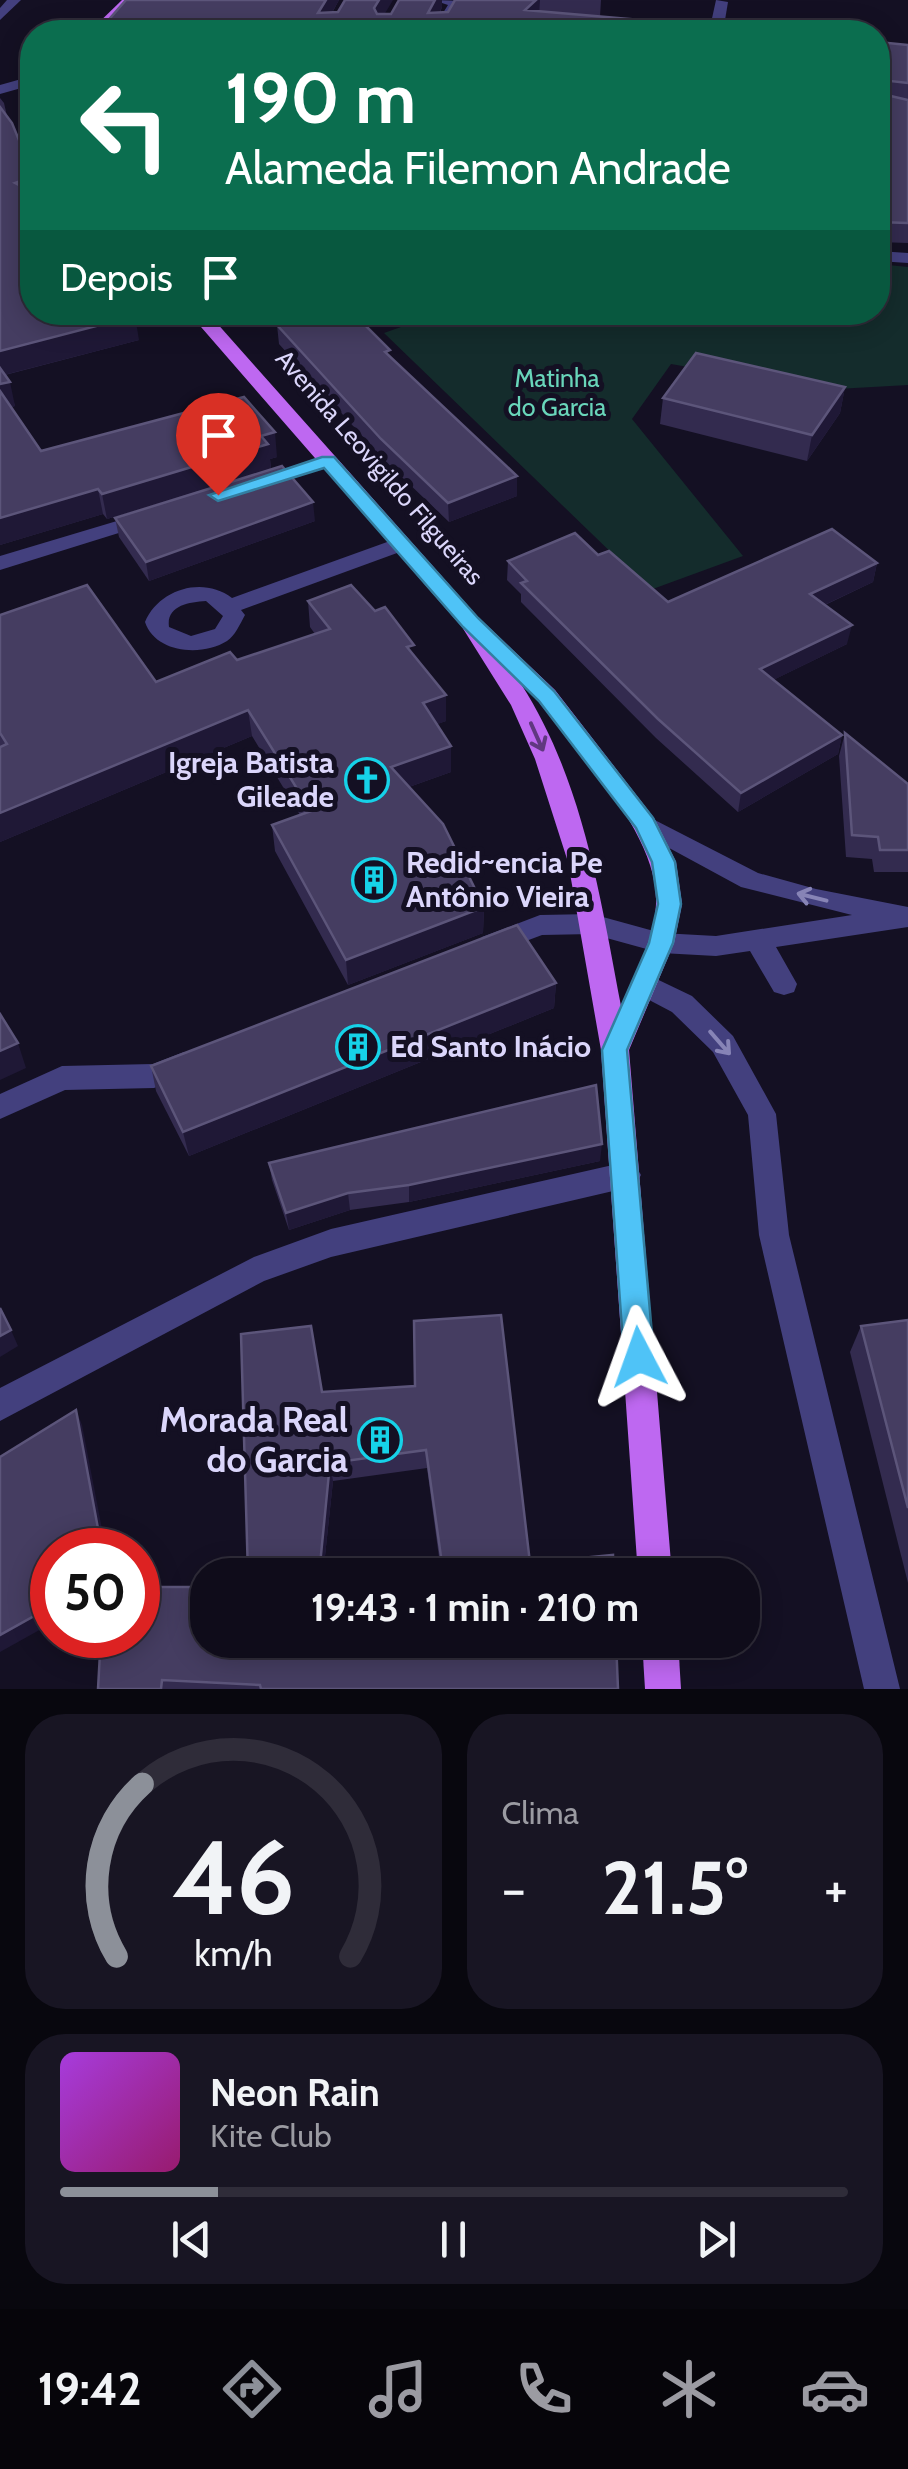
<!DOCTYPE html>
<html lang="pt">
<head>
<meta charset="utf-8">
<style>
  body { margin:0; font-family:Cabin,sans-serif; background:#181523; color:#f1f3f6; height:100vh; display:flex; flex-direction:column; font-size:38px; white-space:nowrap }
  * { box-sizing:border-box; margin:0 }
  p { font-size:32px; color:#9b9ba2 }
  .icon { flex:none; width:55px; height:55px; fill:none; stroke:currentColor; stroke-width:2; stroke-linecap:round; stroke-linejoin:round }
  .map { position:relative; height:1689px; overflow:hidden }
  .sheet { display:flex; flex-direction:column; gap:25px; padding:25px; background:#08070e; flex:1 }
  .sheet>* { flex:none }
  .top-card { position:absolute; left:20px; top:20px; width:870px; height:305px; border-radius:40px; box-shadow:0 5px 25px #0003,0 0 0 2px #2f2c39; background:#0b6e4f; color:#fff; overflow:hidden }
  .speed { position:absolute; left:30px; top:1528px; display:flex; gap:20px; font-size:50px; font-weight:700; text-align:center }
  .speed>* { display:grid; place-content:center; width:130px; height:130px; border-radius:50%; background:#0f0c1a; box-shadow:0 5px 25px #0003,0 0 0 2px #2f2c39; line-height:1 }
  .speed .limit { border:15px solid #d22; background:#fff; color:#111 }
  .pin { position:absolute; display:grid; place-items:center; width:85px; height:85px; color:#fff; margin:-102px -42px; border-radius:50% 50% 50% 0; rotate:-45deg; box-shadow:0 0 10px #0007 }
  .pin .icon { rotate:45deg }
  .me { position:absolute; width:110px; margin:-55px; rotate:356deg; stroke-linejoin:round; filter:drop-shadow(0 0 8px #0008) }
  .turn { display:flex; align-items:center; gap:35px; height:210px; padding:0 40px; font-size:45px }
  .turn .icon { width:130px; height:130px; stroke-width:2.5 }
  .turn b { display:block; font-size:70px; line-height:85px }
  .then { display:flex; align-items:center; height:95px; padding:0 40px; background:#0003; gap:20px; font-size:38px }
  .big { font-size:75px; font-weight:700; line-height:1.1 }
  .sheet .widget { flex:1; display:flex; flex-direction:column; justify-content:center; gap:15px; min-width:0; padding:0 35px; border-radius:40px; background:#181523 }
  .sheet .dial { align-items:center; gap:0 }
  .dial svg { height:260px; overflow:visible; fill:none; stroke:#2f2c39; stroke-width:7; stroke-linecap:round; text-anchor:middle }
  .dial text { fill:#f1f3f6; stroke:none }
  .song { display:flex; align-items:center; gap:30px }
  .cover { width:120px; height:120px; border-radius:15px; background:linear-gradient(135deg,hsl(280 70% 55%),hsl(320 70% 35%)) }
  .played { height:10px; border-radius:5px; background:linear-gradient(90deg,#8c9099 20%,#2f2c39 20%) }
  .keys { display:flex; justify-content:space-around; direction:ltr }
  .heat { display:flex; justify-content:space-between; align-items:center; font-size:55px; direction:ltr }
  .sheet .tiles { flex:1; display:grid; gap:25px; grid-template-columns:1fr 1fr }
  .widget:last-child { grid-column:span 2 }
  .trip { position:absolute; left:190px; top:1558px; width:570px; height:100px; border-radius:40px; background:#0f0c1a; box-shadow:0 5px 25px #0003,0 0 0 2px #2f2c39; font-weight:700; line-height:100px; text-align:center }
  .tab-bar { display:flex; height:160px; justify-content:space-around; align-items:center; background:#06050a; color:#9b9ba2 }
  .tab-bar .icon { width:70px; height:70px }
  .tab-bar .active { color:#8c9099 }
  .tab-bar b { font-size:45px; color:#f1f3f6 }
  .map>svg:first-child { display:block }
</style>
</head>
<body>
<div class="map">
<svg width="908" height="1689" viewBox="0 0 908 1689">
  <rect width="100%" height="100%" fill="#141023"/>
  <polygon fill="#142c2c" points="878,264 908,267 908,385 819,390 671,364 632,419 743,556 650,590 384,333 443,312 878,312"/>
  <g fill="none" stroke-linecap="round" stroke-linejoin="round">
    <g fill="#43407e" fill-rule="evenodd">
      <polygon points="7,0 21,0 0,20 0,8"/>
      <polygon points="433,0 464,1 445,32 431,32 448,5"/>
      <polygon points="716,0 728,2 723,32 709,32"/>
      <polygon points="32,76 32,85 0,94 0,85"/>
      <polygon points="878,251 908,253 908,263 878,261"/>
      <polygon points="328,455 335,457 335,465 256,489 246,483"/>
      <polygon points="147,512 154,514 154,522 0,570 0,556"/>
      <path d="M401 537 408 539V549L241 610 245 615C240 624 235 636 227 641 202 657 155 653 145 622 159 589 203 576 232 598ZM206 601 223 616 215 629 191 636 169 627C166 606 188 602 206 601Z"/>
      <polygon points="645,815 758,873 816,889 908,907 908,927 776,947 797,984 794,992 784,995 774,992 750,951 716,956 661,953 592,934 542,935 491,954 482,951 478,944 482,937 540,915 592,914 661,933 716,936 852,915 741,887 636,830 633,824"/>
      <polygon points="644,973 692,996 733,1036 776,1114 789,1235 900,1689 864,1689 759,1235 748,1115 713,1052 672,1012 634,992 631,984 634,976"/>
      <polygon points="184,1052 194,1056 198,1064 194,1072 154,1088 65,1090 0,1119 0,1094 62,1066 153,1064"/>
      <polygon points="626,1162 636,1166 641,1175 636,1184 626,1188 331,1257 264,1281 0,1421 0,1388 254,1257 331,1229"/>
    </g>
    <g fill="#be68f1" fill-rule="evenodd">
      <polygon points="122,0 137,0 104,32 89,32"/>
      <path d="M188 312H207L478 617 555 690 654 818 676 862 682 904 674 943 629 1050 672 1575H638L601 1050 568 862 535 759 511 705 462 627ZM521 684 539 702C579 755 659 834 656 904 655 939 634 974 621 1006 600 896 583 780 521 684Z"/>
      <polygon points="642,1640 678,1640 681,1689 645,1689"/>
    </g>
  </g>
  <g fill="#332b4f">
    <polygon points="126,0 339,0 332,13 384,14 391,14 399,0 442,0 442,7 440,13 448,12 455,0 601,0 600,17 98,32"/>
    <polygon points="878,42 908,45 908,243 878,242"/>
    <polygon points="0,98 4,103 7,116 32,312 139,340 5,375 15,406 11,407 41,451 277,457 270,459 271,469 107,519 103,514 0,545"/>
    <polygon points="270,312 361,312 354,315 390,357 517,476 517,496 449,522 382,458 279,344 277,325 282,324"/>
    <polygon points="845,387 840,413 807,461 660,424 663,398"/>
    <polygon points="115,518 315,521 149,581 119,537"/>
    <polygon points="598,555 668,602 877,563 873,582 825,605 847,644 773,680 842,735 838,754 738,812 656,738 521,602 521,594 507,580 508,561"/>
    <polygon points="308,601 414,656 446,721 437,724 451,746 451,772 409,787 484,907 483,933 348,985 275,851 272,825 300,815 252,736 0,842 0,615 156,682 237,660 315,634 310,627"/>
    <polygon points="845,733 908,784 908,872 874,872 872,859 846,857 839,756"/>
    <polygon points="556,983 554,1008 189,1156 156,1091 151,1066"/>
    <polygon points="600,1161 409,1202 350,1210 289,1230 272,1180 269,1163"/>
    <polygon points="908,1320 908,1583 850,1352 861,1326"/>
    <polygon points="415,1386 530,1563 441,1572 427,1468 333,1481 323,1575 248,1575 322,1392"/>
    <polygon points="101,1635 618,1689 98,1689"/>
  </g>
  <g fill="#1f1836">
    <polygon points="326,0 339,0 321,32 318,13"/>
    <polygon points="379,0 393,0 375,30 374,8"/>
    <polygon points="435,0 442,0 442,7 430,32 428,13"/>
    <polygon points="536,0 540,0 539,17 525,10"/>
    <polygon points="32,177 32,202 15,183"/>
    <polygon points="135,316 139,340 0,376 0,351"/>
    <polygon points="10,382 15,406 2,410 0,401 0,384"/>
    <polygon points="845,387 840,413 807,461 812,435"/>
    <polygon points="275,432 277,457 270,459 271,469 107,519 102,494"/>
    <polygon points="517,476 517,496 449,522 448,503"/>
    <polygon points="98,489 103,514 0,545 0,518"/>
    <polygon points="313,502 315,521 149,581 146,562"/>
    <polygon points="877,563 873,582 807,613 810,594"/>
    <polygon points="852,625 847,644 757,688 760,669"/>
    <polygon points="446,695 446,721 424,729 423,703"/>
    <polygon points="248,710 252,736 0,842 0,813"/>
    <polygon points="842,735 838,754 738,812 741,793"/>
    <polygon points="451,746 451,772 392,793 391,767"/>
    <polygon points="484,907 483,933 348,985 346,960"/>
    <polygon points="556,983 554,1008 189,1156 183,1132"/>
    <polygon points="18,1043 26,1068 0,1080 0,1051"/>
    <polygon points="602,1144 600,1161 409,1202 409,1185"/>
    <polygon points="348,1193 350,1210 289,1230 286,1213"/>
    <polygon points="11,1330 18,1346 0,1357 0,1336"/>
    <polygon points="76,1410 82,1425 106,1550 102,1550"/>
    <polygon points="330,1463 333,1481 323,1575 319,1575"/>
    <polygon points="52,1606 52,1623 0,1652 0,1635"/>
  </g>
  <g fill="#453d61" stroke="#5c557a" stroke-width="2.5">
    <polygon points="126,0 326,0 318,13 338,12 345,0 379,0 374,8 377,14 391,14 399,0 435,0 428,13 448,12 455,0 536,0 525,10 698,25 697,32 98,32"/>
    <polygon points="878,42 908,45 908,83 882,80 878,93 908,100 908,223 878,222"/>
    <polygon points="0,107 12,123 32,172 32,177 15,183 32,192 32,312 133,312 135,316 0,351"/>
    <polygon points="289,312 352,312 390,350 385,352 517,476 448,503 381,439 277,325 296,320"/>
    <polygon points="696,353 845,387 812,435 663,398"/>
    <polygon points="0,368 10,382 0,384"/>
    <polygon points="0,391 41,451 244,397 275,432 261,436 268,444 102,494 98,489 0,518"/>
    <polygon points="282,466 313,502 146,562 115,518"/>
    <polygon points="832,529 877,563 810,594 852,625 760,669 842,735 741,793 658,719 521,583 527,581 508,561 575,533 598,555 609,551 668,602"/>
    <polygon points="87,585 156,682 230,652 237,660 330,629 308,601 351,585 375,611 385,607 414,645 407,647 446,695 423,703 451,746 391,767 443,824 484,907 346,960 272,825 311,811 248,710 0,813 0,747 7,744 0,733 0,615"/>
    <polygon points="845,733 908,784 908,850 880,850 878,837 852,835"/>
    <polygon points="517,925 556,983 183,1132 151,1066"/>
    <polygon points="0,1014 18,1043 0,1051"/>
    <polygon points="596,1085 602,1144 409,1185 348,1193 286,1213 269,1163"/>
    <polygon points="0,1308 11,1330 0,1336"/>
    <polygon points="501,1315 530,1563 613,1555 613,1575 406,1575 443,1571 426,1450 330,1463 319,1575 248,1575 241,1334 311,1326 322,1392 415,1386 414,1321"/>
    <polygon points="908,1320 908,1508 861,1326"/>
    <polygon points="76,1410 102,1550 52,1550 52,1606 0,1635 0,1457"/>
    <polygon points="138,1587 208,1587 208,1640 616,1640 618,1689 261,1689 260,1685 162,1680 161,1689 98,1689 101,1635 138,1635"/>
  </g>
  <defs><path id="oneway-shaft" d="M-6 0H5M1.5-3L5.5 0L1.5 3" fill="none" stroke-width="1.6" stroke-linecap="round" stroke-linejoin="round" transform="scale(2.5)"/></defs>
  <use stroke="#603880" href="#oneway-shaft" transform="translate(537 737) rotate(66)"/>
  <g stroke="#8784b6">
    <use href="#oneway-shaft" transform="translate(812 897) rotate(-166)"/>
    <use href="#oneway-shaft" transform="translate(720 1043) rotate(49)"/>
  </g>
  <polygon fill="#4fc3f7" stroke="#337fa1" stroke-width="2.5" points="322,457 334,457 478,618 554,691 653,818 675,862 681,904 673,943 627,1050 654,1357 649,1366 639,1371 629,1366 624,1357 602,1050 649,943 658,904 652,862 636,828 539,701 463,627 324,468 218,501 209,495"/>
  <defs>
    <g id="church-ring" transform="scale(2.25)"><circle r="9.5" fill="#141023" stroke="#16d2e8" stroke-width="1.5"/><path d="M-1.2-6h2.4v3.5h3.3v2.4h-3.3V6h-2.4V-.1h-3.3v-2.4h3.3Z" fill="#16d2e8"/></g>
    <g id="building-ring" transform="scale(2.25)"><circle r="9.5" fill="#141023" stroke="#16d2e8" stroke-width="1.5"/><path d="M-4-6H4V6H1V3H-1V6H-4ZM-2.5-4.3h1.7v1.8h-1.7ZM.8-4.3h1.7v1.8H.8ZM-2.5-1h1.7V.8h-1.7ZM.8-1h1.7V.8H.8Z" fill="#16d2e8"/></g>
  </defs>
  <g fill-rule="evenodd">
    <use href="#church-ring" x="367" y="780"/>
    <use href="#building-ring" x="374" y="880"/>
    <use href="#building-ring" x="358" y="1047"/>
    <use href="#building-ring" x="380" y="1440"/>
  </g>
  <g text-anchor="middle" stroke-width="10" stroke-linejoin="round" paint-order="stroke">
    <g font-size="25" fill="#69d5ba" stroke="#141023">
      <text x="557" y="387">Matinha<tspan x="557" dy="29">do Garcia</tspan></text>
    </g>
    <g font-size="25" fill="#dbd6fb" stroke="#141023">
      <text transform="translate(380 467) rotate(49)" y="9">Avenida Leovigildo Filgueiras</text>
    </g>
    <g font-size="30" font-weight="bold" fill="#dbd6fb" stroke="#141023" text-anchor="start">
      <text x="334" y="773" text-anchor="end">Igreja Batista<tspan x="334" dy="34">Gileade</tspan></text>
      <text x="406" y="873">Redid~encia Pe<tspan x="406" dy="34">Antônio Vieira</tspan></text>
      <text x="390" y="1057">Ed Santo Inácio</text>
    </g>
    <g font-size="35" font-weight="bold" fill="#dbd6fb" stroke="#141023" text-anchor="end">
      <text x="348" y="1432">Morada Real<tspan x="348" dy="40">do Garcia</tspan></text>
    </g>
  </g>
</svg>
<div class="speed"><div class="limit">50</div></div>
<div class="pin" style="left:218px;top:495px;background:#d93025"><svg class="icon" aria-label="arrive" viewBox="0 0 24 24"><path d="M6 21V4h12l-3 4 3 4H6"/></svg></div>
<svg class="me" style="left:639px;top:1357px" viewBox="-20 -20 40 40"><path d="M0-17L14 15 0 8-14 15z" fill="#4fc3f7" stroke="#fff" stroke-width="4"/></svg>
<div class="trip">19:43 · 1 min · 210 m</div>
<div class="top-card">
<div class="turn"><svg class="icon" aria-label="left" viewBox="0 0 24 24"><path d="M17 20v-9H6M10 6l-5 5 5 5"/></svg><div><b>190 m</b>Alameda Filemon Andrade</div></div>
<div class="then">Depois<svg class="icon" aria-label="arrive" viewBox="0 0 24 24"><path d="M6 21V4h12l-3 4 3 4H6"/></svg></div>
</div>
</div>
<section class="sheet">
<div class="tiles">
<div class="widget dial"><svg viewBox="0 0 100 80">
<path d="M14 69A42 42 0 1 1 86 69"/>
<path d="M14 69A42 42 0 0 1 22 16" stroke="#8c9099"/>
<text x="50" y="56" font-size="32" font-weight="700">46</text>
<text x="50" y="72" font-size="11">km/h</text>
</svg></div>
<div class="widget"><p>Clima</p>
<div class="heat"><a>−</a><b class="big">21.5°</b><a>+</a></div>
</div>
<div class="widget">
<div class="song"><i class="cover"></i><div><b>Neon Rain</b><p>Kite Club</p></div></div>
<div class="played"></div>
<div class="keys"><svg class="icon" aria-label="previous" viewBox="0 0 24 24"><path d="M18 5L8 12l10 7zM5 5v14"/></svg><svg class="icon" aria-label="pause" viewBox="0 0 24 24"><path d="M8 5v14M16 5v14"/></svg><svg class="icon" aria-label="next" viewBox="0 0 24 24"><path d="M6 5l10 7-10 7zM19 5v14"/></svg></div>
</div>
</div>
</section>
<nav class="tab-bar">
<b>19:42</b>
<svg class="icon active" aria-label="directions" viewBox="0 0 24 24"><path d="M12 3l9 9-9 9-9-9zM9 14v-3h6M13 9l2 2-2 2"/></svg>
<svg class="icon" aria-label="music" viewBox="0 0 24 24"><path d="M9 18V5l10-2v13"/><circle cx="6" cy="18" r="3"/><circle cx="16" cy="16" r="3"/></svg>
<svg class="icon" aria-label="phone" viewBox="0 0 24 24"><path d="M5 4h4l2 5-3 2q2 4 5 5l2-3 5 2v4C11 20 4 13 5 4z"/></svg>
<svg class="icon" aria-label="climate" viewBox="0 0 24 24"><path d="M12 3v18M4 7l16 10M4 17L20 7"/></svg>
<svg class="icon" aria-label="car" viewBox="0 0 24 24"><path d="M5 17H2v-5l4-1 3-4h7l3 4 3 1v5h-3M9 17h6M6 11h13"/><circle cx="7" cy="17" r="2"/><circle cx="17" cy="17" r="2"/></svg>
</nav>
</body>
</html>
